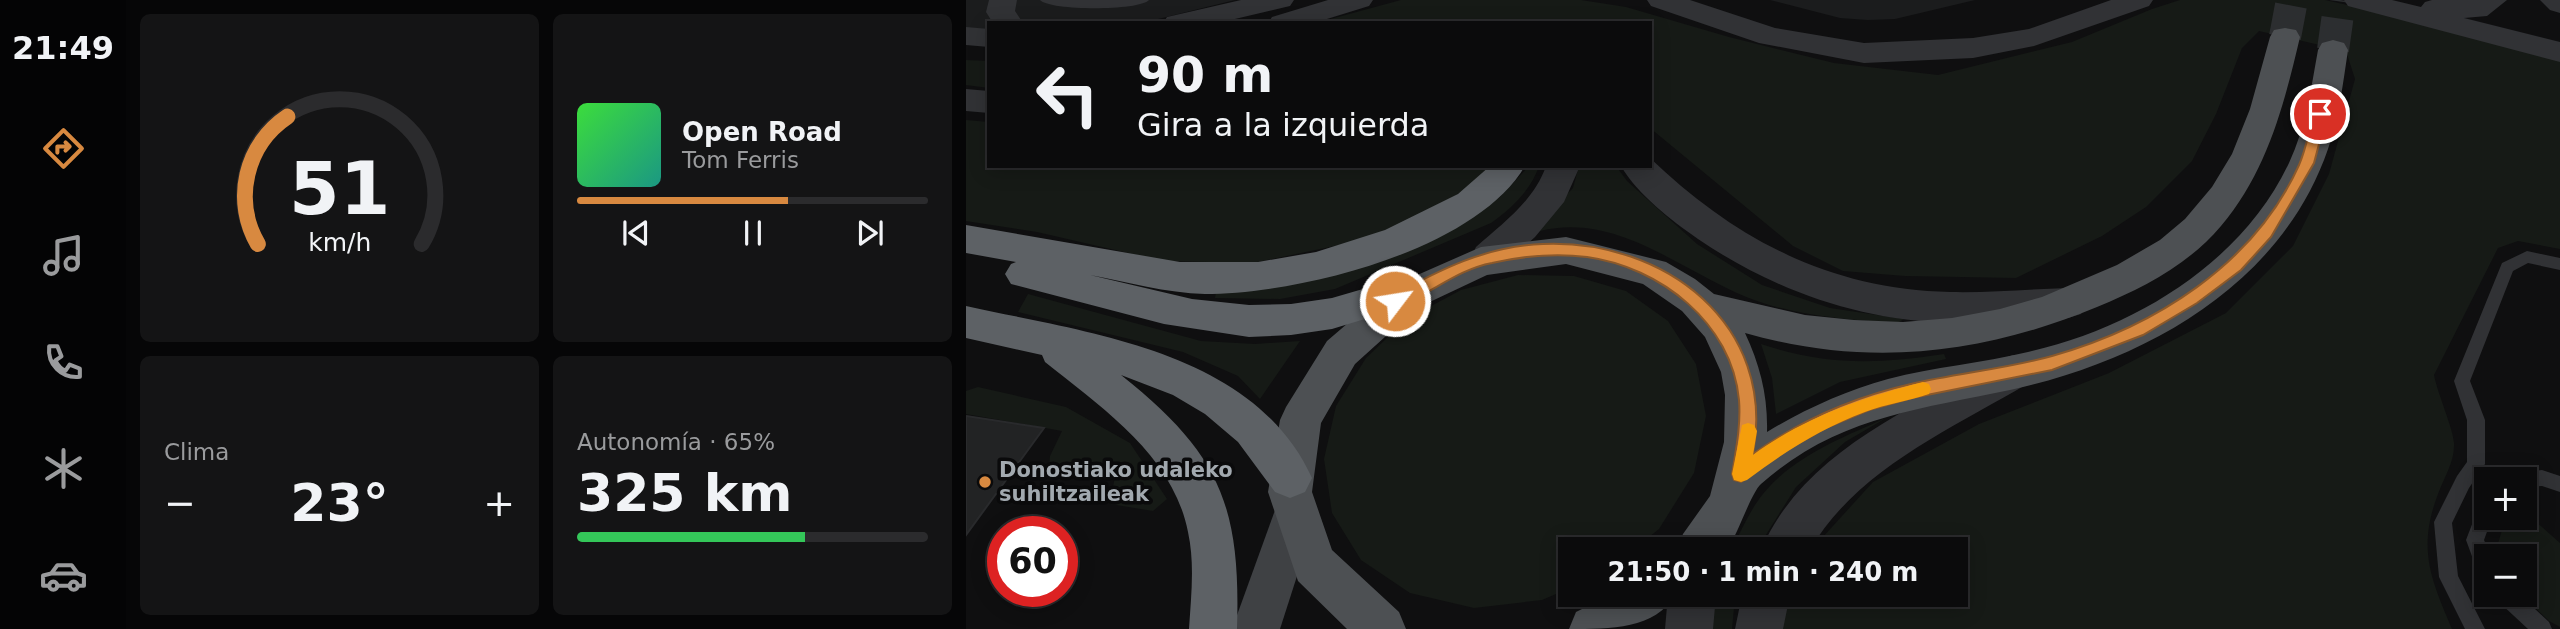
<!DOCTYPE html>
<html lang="es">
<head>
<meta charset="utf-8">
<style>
  body { margin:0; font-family:"DejaVu Sans",sans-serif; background:#141415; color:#f1f3f6; height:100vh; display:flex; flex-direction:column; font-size:26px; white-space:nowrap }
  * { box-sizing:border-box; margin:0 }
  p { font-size:23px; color:#9a9b9d }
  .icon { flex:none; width:38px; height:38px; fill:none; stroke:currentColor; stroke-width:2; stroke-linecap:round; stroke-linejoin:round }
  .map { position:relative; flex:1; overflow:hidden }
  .details { display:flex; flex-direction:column; gap:14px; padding:14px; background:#060607; width:840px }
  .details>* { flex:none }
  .top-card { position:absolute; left:21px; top:21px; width:665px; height:147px; border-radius:0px; box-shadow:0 4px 18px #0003,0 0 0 2px #2b2b2d; background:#0b0b0c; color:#f1f3f6; overflow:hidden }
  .fabs { position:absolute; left:1508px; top:467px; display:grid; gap:14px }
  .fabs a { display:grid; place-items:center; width:63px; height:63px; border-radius:0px; background:#0b0b0c; box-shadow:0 4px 18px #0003,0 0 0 2px #2b2b2d; font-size:35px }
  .speed { position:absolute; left:21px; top:516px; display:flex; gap:14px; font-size:35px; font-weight:700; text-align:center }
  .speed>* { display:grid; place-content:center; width:91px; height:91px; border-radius:50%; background:#0b0b0c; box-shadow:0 4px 18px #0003,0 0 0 2px #2b2b2d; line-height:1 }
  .speed .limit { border:10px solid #d22; background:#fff; color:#111 }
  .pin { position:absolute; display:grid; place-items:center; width:60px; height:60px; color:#fff; margin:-30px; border:4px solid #fff; border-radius:50%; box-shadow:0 2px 7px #0007 }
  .me { position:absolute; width:77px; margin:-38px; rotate:59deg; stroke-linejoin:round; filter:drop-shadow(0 0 5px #0008) }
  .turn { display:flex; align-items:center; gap:24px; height:147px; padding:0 35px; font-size:32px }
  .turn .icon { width:91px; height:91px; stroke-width:2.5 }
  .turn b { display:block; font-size:49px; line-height:60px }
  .big { font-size:52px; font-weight:600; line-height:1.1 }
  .details .widget { flex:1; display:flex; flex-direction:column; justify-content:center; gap:10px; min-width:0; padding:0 24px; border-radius:10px; background:#141415 }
  .details .dial { align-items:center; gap:0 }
  .dial svg { height:182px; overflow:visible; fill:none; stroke:#2b2b2d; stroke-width:7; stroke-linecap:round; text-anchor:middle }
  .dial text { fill:#f1f3f6; stroke:none }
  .song { display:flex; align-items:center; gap:21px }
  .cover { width:84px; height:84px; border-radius:10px; background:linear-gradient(135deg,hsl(120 70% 55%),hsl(170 70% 35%)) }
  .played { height:7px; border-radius:4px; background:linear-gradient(90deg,#d88940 60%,#2b2b2d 60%) }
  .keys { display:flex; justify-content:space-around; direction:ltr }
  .heat { display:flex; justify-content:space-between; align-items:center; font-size:38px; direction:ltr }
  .charge { height:10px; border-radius:5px; background:linear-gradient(90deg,#34c759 65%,#2b2b2d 0) }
  .details .tiles { flex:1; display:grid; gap:14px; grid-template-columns:repeat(2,1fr) }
  .trip { position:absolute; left:592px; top:537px; width:410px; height:70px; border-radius:0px; background:#0b0b0c; box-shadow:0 4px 18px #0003,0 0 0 2px #2b2b2d; font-weight:600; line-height:70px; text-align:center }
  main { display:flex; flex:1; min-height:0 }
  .dock { display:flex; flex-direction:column; width:126px; justify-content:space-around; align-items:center; background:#040405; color:#9a9b9d }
  .dock .icon { width:49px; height:49px }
  .dock .selected { color:#d88940 }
  .dock b { font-size:32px; color:#f1f3f6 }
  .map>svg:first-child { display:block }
</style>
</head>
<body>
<main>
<nav class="dock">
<b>21:49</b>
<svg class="icon selected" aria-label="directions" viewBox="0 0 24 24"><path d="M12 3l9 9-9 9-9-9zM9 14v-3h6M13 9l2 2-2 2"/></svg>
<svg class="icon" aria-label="music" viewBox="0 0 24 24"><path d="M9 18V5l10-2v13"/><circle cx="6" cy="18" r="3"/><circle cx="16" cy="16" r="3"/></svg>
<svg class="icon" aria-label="phone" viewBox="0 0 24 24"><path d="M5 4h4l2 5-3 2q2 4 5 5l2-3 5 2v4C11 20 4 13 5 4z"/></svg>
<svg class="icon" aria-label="climate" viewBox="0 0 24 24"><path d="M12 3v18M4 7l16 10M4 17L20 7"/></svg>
<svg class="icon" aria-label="car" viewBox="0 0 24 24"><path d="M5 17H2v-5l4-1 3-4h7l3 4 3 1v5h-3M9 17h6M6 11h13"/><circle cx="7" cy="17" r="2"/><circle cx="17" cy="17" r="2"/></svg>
</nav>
<section class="details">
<div class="tiles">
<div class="widget dial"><svg viewBox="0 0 100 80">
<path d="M14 69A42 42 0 1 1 86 69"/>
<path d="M14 69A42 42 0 0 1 27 13" stroke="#d88940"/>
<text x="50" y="56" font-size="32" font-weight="700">51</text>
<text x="50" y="72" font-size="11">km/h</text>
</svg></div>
<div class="widget">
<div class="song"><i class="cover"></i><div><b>Open Road</b><p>Tom Ferris</p></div></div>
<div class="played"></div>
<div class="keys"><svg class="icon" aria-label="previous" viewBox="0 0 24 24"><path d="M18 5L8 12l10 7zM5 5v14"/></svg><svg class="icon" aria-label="pause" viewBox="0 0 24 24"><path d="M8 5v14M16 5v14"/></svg><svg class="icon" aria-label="next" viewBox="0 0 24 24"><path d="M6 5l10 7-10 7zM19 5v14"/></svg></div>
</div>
<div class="widget"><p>Clima</p>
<div class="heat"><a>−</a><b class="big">23°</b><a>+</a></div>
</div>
<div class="widget"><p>Autonomía · 65%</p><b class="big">325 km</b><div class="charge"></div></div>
</div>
</section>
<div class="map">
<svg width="1594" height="629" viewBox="0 0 1594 629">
  <rect width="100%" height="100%" fill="#0f0f10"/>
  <g fill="#1b1c1d">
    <polygon points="0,0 269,0 176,23 23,23 23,35 0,33"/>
    <polygon points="804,0 1009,0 929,19 902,20 874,18"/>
  </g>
  <g fill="#161a16">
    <path d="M435 0H615L660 7 763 37 868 63 972 75 1106 42 1186 9 1214 0H1359L1538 40 1594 57V249L1552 241 1532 248 1468 375C1472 395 1487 428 1488 443 1489 461 1478 478 1472 494 1451 549 1465 579 1486 629H812L823 595H989V550L846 549 907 482 1013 424 1143 373 1260 313 1327 246 1363 174 1389 79 1380 51 1293 31 1276 48 1250 114 1226 161 1180 207 1136 236 1050 278 939 276 877 271 827 246 684 128V23H350Z"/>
    <polygon points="0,60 23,61 23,88 0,85"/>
    <polygon points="0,120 23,122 23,166 533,166 461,215 388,242 287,263 197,261 71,232 0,221"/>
    <path d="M563 166H573C565 190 546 208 525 223L369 289 314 299 249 298 250 292 492 222 534 197Z"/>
    <path d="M613 166H650L661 181 731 244 796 285 864 308 938 319 933 322 922 323C878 319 836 316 794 302 722 278 656 211 574 231L570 227 607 188Z"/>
    <polygon points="552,275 608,276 660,291 702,321 730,364 740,416 728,473 693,529 668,549 604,550 604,588 576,600 508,608 444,593 395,560 366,513 358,459 370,406 400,358 441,319 495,290"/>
    <polygon points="62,294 235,341 289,344 334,341 294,399 272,376 217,352 52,312"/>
    <path d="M795 344C861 366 912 364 978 354L980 359 874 382 810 414 806 378Z"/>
    <polygon points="12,387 100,407 164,443 201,499 187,511 144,504 149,476 83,469 84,456 96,431 0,414 0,391"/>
    <path d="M920 418 879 442 830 487 791 549H766C773 535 780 519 789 505 818 460 873 439 920 418Z"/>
    <polygon points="1559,512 1594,543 1594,627 1583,621 1556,595 1559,595 1559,556 1534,556 1531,547 1538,523 1545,518 1559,518"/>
    <polygon points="748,595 773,595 768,608 766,629 744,629"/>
  </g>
  <polygon fill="#222324" stroke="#292a2c" stroke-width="2" points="0,416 78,428 0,535"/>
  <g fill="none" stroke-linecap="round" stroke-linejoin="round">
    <g stroke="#2c2e30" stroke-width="32" stroke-dasharray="32 17" stroke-linecap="butt">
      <polyline points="1319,37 1326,0"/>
      <polyline points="1367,50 1374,0"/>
    </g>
    <g fill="#313235" fill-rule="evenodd">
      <polygon points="1561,251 1594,258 1594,270 1562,263 1547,271 1504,381 1519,420 1519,464 1503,488 1486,523 1492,576 1519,629 1499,629 1473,577 1468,522 1491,476 1501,462 1501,420 1488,381 1536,263"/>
      <polygon points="1576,470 1594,476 1594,492 1576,486 1559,487 1559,480 1538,480 1541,474"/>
      <polygon points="1521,499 1521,518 1526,518 1518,540 1525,556 1521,556 1521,580 1514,578 1500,540 1515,501"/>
      <polygon points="1530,595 1554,595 1583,622 1586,629 1562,629 1533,602"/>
    </g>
    <path fill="#313235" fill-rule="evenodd" d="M74 0H183C173 11 84 11 74 0Z"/>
    <g fill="#313235" fill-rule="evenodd">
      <polygon points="23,0 51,0 49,11 57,23 27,23 20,12"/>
      <polygon points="275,0 328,0 324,6 252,23 197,23 201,17"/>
      <polygon points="362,0 407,0 403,6 348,23 302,23 306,17"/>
      <polygon points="681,0 724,0 809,28 898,43 1007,38 1063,29 1145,0 1187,0 1183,6 1068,46 1007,58 898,63 793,43 685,6"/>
      <polygon points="1378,0 1426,0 1455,7 1459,2 1466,0 1541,0 1521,16 1498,18 1594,42 1594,62 1382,6"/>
      <polygon points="1574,0 1594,0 1594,13 1584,10"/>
      <polygon points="0,27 23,29 23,47 0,45"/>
      <polygon points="0,89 23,91 23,113 0,111"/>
      <path d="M684 158C770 240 863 289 984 292 1023 293 1063 289 1102 288L1115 292 1121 303 1115 314 1102 318C1063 320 1024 324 985 323 894 321 807 290 732 239 705 220 672 195 655 166H684Z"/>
      <path d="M580 166H614L598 202 569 237 536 267 523 271 510 267 505 257 510 247C537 223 568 201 580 166Z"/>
      <path d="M1047 355 1061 360 1067 372 1061 384C985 429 890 470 844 550H795C837 452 946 408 1033 360Z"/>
      <polygon points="702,595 750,595 747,629 699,629"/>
      <polygon points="776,595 824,595 817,629 769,629"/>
    </g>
    <polygon fill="#3f4144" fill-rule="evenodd" points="328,496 344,502 350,517 314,629 266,629 312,502"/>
    <g fill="#4d5053" fill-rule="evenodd">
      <path d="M1319 28 1330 30 1334 37C1318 105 1301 172 1255 226 1222 265 1177 288 1131 307 1015 355 901 368 779 333 794 365 802 396 801 432 839 409 879 391 922 379 968 367 1016 363 1062 352 1168 328 1276 263 1323 163 1340 127 1345 88 1352 50L1356 43 1367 40 1378 43 1382 50C1377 83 1373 117 1362 149 1315 286 1178 361 1044 390 950 410 871 417 795 484 785 493 772 534 761 550H710L717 534 744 496 758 442 759 395 755 372 739 337 716 311 677 284 600 264 521 275 451 308 389 364 355 423 346 492 366 550 433 612 440 629H381L332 581 302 492 314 420 320 407 361 341 424 287 515 247 600 237 700 262 729 279 748 294 839 315 888 320 937 322 986 318 1034 309 1076 297 1151 265 1194 240 1219 219 1246 187 1266 154 1284 109 1304 37 1308 30Z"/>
      <path d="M644 595H709C689 629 645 629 603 629L610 612Z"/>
    </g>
    <g fill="#5d6165" fill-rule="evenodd">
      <path d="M524 166H559C509 251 332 294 239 294 200 293 161 282 124 275L226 299 283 305 325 304 366 298 445 275 458 279 464 290 458 301 366 329 325 335 283 337 198 324 45 284 39 274 45 264 50 262 0 253V225L214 262H292L350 252 419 230 492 194Z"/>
      <path d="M0 306C121 333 288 350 346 478L339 492 324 498 309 492 272 442 239 414 207 395 155 375C253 453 275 504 271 629H223C225 597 229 564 222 532 207 455 136 408 79 362L76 355 0 338Z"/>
    </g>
  </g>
  <path fill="#d88940" stroke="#8c592a" stroke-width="2" d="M1354 110 1361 114 1348 163 1305 237 1275 270 1231 303 1177 335 1086 370 946 398 903 410 862 427 821 450 775 482 768 480 766 474C770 449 775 425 773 400 766 323 694 267 621 257 589 253 557 256 526 263 489 270 463 296 429 307L421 301 424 297C473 270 520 246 577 244 699 239 811 325 787 454 835 420 888 397 945 384 992 373 1040 369 1086 356 1188 327 1288 265 1333 165 1340 149 1343 131 1348 114Z"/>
  <path fill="#f59e0b" d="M957 382 963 384 965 389 963 394C942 401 920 404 899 412 856 428 818 452 781 480L775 482 768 480 766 474 776 425 782 423 788 425 791 431 787 455C839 417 895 398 957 382Z"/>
  <circle fill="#d88940" stroke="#0a0a0b" stroke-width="2.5" cx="19" cy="482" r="7"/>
  <g text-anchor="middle" stroke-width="7" stroke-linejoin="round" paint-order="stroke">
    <g font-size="21" font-weight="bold" fill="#a2a9af" stroke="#0a0a0b" text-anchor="start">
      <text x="33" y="477">Donostiako udaleko<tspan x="33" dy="24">suhiltzaileak</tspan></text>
    </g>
  </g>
</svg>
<div class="fabs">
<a>+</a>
<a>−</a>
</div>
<div class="speed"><div class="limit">60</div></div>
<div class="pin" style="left:1354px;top:114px;background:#d93025"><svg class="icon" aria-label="arrive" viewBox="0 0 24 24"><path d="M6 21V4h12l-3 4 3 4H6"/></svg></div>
<svg class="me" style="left:429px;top:301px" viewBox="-20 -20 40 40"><circle r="17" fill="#d88940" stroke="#fff" stroke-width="3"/><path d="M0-11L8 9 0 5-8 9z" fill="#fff"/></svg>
<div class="trip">21:50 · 1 min · 240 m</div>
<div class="top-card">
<div class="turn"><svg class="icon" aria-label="left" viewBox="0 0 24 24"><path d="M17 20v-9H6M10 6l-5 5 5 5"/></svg><div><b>90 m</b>Gira a la izquierda</div></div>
</div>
</div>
</main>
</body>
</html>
